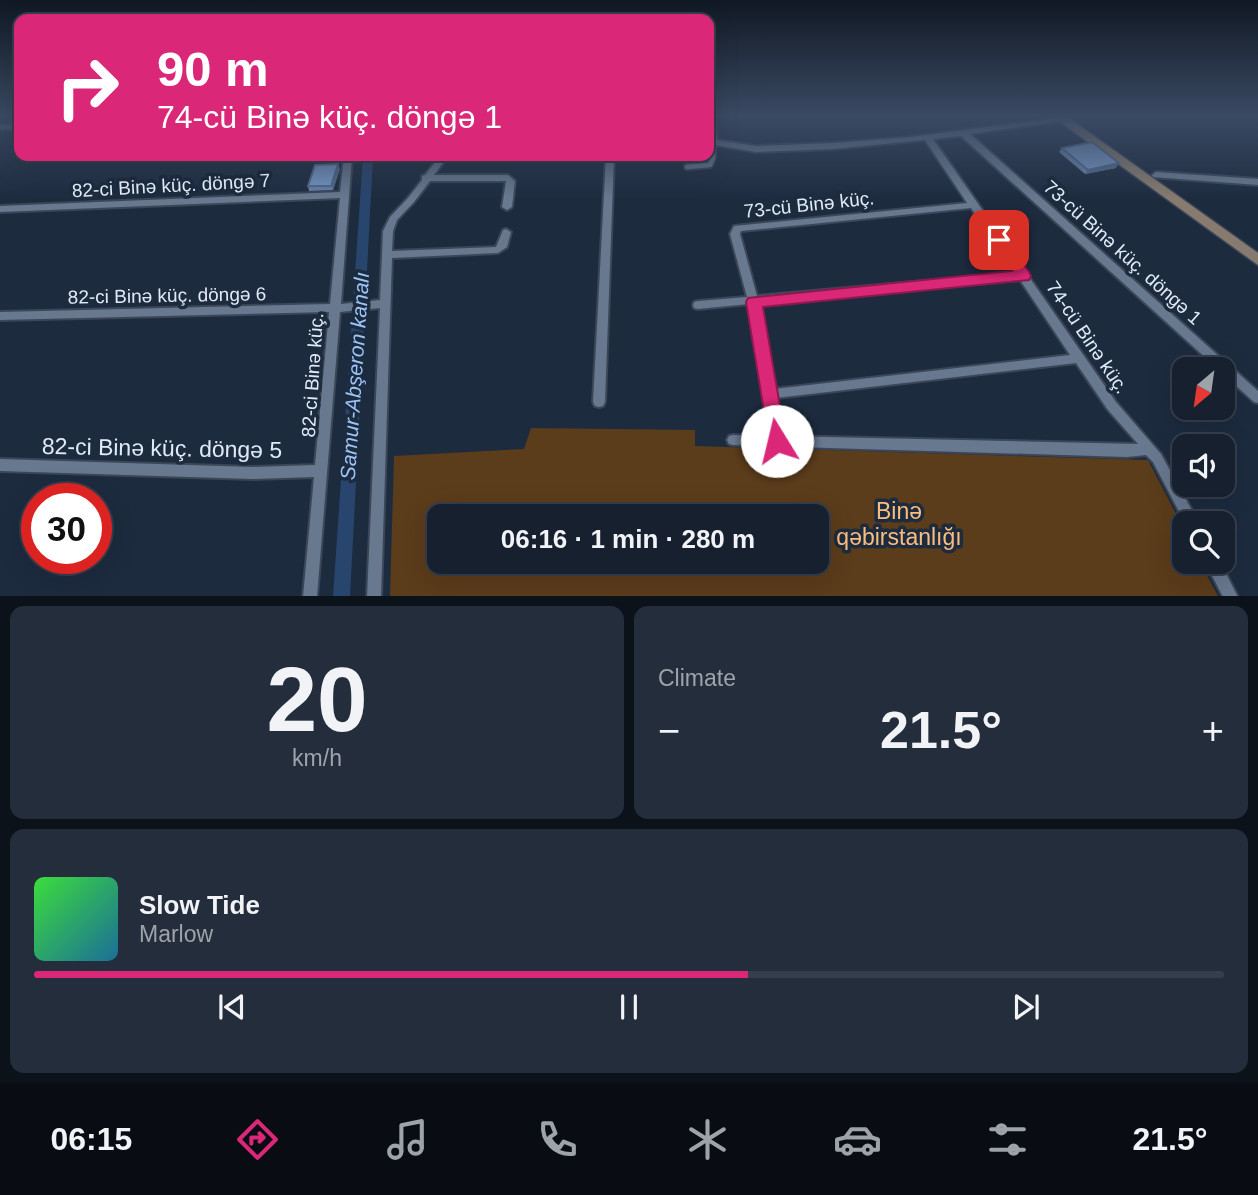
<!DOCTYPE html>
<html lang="en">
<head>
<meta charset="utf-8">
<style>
  body { margin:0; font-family:Arial,sans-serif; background:#232d3b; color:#f1f3f6; height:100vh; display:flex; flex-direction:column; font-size:26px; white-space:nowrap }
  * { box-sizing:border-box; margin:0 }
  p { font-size:23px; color:#9ea3aa }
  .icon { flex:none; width:38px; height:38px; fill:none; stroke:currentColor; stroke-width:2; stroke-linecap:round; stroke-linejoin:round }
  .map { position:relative; height:596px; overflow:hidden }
  .panel { display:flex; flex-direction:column; gap:10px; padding:10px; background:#0c121a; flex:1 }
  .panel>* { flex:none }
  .guide { position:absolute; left:14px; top:14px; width:700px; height:147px; border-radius:14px; box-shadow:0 7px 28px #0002,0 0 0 2px #353e4b; background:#db2777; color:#fff; overflow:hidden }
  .needle { width:46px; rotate:209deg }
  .buttons { position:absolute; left:1172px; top:357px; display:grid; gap:14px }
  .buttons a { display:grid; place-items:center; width:63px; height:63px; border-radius:14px; background:#16202f; box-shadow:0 7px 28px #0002,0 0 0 2px #353e4b; font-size:35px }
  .speed { position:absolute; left:21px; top:483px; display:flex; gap:14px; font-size:35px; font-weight:700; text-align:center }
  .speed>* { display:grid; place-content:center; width:91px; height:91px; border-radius:50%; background:#16202f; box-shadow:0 7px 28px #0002,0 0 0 2px #353e4b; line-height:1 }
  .speed .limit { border:10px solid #d22; background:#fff; color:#111 }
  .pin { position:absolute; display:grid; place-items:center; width:60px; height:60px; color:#fff; margin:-30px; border-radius:14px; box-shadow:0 4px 10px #0006 }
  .me { position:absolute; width:77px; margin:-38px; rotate:351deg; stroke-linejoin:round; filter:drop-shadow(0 0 5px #0008) }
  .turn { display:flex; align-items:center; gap:24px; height:147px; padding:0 28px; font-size:32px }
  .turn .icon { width:91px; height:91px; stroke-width:2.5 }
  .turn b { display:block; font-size:49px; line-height:60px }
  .big { font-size:52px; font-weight:800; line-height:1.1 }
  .panel .card { flex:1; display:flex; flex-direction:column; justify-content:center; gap:10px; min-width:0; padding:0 24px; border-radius:14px; background:#232d3b }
  .panel .dial { align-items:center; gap:0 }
  .dial b { font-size:91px; line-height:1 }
  .song { display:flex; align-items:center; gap:21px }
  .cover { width:84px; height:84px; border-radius:10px; background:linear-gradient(135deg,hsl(120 70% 55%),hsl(200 70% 35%)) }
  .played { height:7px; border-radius:4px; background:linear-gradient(90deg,#db2777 60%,#353e4b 60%) }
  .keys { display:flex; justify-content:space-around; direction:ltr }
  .heat { display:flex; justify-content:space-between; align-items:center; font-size:38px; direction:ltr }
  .panel .tiles { flex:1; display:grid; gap:10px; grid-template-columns:1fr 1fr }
  .card:last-child { grid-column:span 2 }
  .trip { position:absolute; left:427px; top:504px; width:402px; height:70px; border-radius:14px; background:#16202f; box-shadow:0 7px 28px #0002,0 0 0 2px #353e4b; font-weight:800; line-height:70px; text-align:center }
  .dock { display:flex; height:112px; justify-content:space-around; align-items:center; background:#090d13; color:#9ea3aa }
  .dock .icon { width:49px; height:49px }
  .dock .on { color:#db2777 }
  .dock b { font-size:32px; color:#f1f3f6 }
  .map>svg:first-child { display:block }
</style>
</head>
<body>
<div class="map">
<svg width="1258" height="597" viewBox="0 0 1258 597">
  <rect width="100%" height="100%" fill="#1d2b3f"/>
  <path fill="#5b3c1b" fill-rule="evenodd" d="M531 428 695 430V446L1148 460 1185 531V562H1200L1218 596H390L394 456 524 449ZM439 516H817V562H439Z"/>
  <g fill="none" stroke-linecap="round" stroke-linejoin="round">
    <polygon fill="#28456d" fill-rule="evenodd" points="363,156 373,156 350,597 333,597"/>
    <g stroke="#3b4657" stroke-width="8">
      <polyline id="service" points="687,167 710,165 713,158 713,143"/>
    </g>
    <g stroke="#3b4657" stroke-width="4">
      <g id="minor">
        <path d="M709 116H714L717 140 756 146 833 143 910 137 1065 117V121H1062L970 134 1258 391V403L1254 402 1223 374V369H1218L961 136 933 139 1116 402 1161 454 1199 523H1185L1153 462 1146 455 1127 457 733 445 729 444 727 440 729 436 733 435 770 436 749 304 698 309 694 308 693 305 694 302 698 301 747 297 730 234 734 226 967 203 925 140 833 149 756 152 709 144ZM971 208 1015 273 757 296 740 234 741 231ZM1020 280 1070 355 774 389 760 303ZM1076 363 1108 410 1138 444 782 436 776 398Z"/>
        <rect x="0" y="125" width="19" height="4"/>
        <polygon points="344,156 352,156 341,304 380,300 383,231 390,217 408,198 422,180 422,176 425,175 440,156 448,156 434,175 508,175 515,181 512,207 507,210 502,207 506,181 430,181 414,202 397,220 393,231 392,251 496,247 503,230 506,229 511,232 507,247 498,253 392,258 381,597 367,597 380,308 340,312 317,597 303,597 314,477 253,479 0,471 0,459 253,467 315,465 329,312 0,320 0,312 330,304 340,198 0,212 0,206 340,192"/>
        <polygon points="606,156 614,156 605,402 603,406 599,407 595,406 593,402"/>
        <polygon points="1156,172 1258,179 1258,185 1153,177 1152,175"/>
        <polygon points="1205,562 1220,562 1238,597 1223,597"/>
      </g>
    </g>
    <g stroke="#3b4657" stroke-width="3">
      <polygon id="secondary" points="1052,116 1066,116 1258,253 1258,265"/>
    </g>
    <use href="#service" stroke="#68788f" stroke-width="4.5"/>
    <use href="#minor" fill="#68788f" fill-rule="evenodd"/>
    <use href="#secondary" fill="#877b6f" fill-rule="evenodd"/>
  </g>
  <g fill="#6683a9">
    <polygon points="1062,148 1116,168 1085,174 1059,152"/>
    <polygon points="340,169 333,190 309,191 308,186"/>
  </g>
  <g fill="#536a8a">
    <polygon points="1119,163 1116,168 1085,174 1088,170"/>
    <polygon points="338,164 340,169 333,190 331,186"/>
  </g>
  <g fill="#7798c5" stroke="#536a8a" stroke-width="2">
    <polygon points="1092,142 1119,163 1088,170 1062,148"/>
    <polygon points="338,164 331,186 308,186 315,165"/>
  </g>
  <linearGradient id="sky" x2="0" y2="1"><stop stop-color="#101823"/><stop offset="0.58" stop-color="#3a4a63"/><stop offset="1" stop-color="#3a4a63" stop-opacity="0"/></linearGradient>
  <rect width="1258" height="200" fill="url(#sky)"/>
  <polygon fill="#db2777" stroke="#8e194d" stroke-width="2" points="999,235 1004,237 1029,272 1031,276 1029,280 763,307 786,441 784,447 777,450 770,447 746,302 748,298 1012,271 992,240"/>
  <g text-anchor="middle" stroke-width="7" stroke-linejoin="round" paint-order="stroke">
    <g font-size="19" fill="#e0e9f6" stroke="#1d2b3f">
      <text transform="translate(171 185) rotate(-3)" y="7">82-ci Binə küç. döngə 7</text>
      <text transform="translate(809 204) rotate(-6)" y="7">73-cü Binə küç.</text>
      <text transform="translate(1123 252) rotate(42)" y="7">73-cü Binə küç. döngə 1</text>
      <text transform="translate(167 295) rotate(-1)" y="7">82-ci Binə küç. döngə 6</text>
      <text transform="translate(1088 337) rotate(56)" y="7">74-cü Binə küç.</text>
      <text transform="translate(312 375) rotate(-86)" y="7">82-ci Binə küç.</text>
    </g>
    <g font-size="21" font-style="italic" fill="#9dc4f8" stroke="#1d2b3f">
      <text transform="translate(355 376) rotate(-86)" y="7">Samur-Abşeron kanalı</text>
    </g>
    <g font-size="23" fill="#e0e9f6" stroke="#1d2b3f">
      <text transform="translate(162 448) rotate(1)" y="8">82-ci Binə küç. döngə 5</text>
    </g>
    <g font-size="23" fill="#fbbd7e" stroke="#1d2b3f">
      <text x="899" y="519">Binə<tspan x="899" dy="26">qəbirstanlığı</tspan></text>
    </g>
  </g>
</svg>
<div class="buttons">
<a><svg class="needle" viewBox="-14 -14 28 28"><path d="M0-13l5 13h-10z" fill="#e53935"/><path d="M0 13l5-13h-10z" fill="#9ea3aa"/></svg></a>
<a><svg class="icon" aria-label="sound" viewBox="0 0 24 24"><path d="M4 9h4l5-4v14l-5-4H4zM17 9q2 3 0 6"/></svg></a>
<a><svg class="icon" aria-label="search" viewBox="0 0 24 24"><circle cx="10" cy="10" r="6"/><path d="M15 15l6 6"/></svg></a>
</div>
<div class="speed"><div class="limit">30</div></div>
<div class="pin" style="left:999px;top:240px;background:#d93025"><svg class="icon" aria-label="arrive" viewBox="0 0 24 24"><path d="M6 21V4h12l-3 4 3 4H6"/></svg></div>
<svg class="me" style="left:777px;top:441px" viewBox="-20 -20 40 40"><circle r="19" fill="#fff"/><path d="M0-13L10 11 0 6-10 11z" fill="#db2777"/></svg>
<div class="trip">06:16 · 1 min · 280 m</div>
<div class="guide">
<div class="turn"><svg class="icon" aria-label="right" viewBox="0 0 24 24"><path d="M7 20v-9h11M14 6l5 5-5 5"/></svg><div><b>90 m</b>74-cü Binə küç. döngə 1</div></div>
</div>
</div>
<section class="panel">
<div class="tiles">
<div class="card dial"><b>20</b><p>km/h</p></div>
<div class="card"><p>Climate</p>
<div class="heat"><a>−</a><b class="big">21.5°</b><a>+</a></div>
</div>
<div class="card">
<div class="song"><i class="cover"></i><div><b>Slow Tide</b><p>Marlow</p></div></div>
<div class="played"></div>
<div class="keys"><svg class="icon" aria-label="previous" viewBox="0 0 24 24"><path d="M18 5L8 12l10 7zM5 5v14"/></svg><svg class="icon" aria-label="pause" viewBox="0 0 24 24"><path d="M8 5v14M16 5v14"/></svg><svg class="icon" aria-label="next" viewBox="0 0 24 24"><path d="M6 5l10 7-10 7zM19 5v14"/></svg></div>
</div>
</div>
</section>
<nav class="dock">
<b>06:15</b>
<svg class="icon on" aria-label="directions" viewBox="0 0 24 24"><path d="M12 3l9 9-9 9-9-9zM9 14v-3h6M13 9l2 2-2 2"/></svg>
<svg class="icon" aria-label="music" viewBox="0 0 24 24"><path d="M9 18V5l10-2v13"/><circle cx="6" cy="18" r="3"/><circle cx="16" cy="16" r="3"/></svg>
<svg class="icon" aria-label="phone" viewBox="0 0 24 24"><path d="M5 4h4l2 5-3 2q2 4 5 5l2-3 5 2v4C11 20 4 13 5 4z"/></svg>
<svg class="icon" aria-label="climate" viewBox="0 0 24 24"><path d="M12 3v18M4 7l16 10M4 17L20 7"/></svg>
<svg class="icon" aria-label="car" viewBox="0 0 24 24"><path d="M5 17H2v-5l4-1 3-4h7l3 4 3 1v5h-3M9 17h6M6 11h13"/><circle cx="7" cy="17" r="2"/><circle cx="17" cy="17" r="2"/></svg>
<svg class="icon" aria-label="filters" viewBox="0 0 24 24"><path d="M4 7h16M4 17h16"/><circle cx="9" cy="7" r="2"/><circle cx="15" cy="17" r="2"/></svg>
<b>21.5°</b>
</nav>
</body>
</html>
